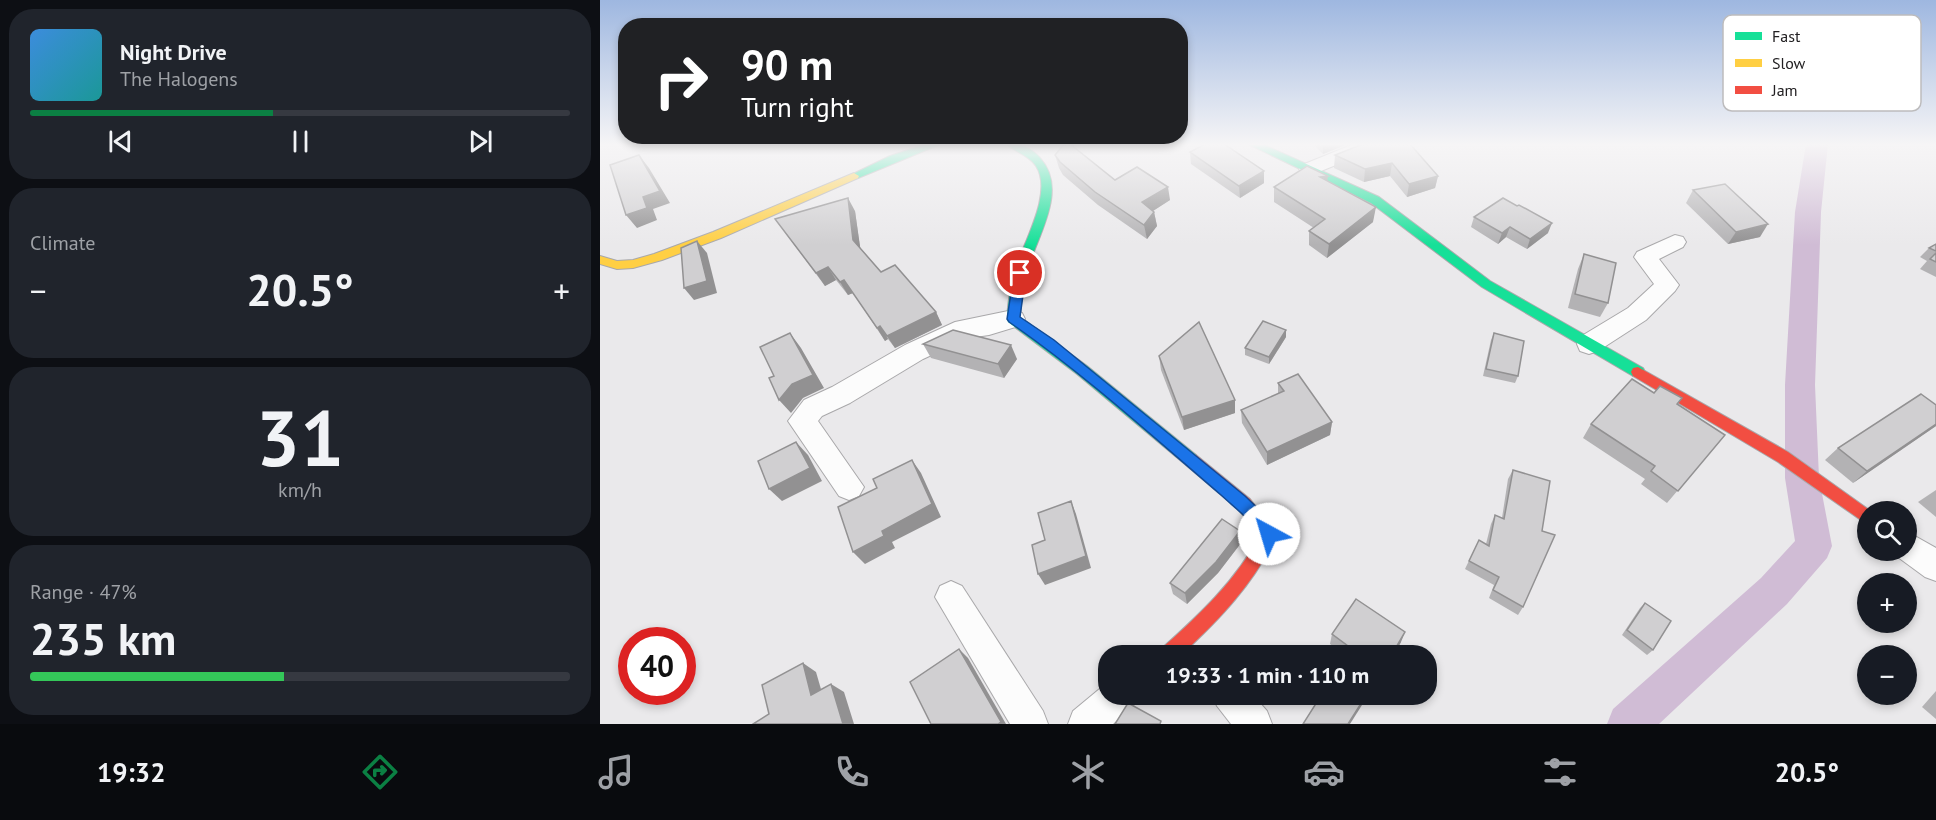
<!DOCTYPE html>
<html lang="en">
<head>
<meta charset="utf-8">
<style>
  body { margin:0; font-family:"PT Sans",sans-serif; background:#20242c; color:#f1f3f6; height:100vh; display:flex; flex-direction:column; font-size:22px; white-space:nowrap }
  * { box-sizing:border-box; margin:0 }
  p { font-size:20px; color:#9ea1a6 }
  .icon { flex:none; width:33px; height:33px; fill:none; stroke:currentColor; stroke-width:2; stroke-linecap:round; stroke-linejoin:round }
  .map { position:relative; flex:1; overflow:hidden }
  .details { display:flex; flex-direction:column; gap:9px; padding:9px; background:#0d0f14; width:600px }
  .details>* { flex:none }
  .banner { position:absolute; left:18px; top:18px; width:570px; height:126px; border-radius:24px; box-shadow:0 3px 9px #0003; background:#202124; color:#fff; overflow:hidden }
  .tools { position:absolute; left:1257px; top:501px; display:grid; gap:12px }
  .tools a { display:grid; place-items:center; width:60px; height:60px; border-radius:50%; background:#171b24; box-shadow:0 3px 9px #0003; font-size:30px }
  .speed { position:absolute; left:18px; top:627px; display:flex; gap:12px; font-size:30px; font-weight:700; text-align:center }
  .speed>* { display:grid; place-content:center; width:78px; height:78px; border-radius:50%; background:#171b24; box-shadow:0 3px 9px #0003; line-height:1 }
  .speed .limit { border:9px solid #d22; background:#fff; color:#111 }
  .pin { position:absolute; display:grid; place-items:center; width:51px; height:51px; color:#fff; margin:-26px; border:3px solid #fff; border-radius:50%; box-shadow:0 2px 6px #0007 }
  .me { position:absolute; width:66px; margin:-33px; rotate:321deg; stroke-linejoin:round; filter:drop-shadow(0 0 4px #0008) }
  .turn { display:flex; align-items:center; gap:21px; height:126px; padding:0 24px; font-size:27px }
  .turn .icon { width:78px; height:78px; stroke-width:2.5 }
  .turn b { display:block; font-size:42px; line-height:51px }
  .big { font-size:45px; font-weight:700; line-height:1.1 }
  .details .tile { flex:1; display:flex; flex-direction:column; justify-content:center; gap:9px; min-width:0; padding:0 21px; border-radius:24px; background:#20242c }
  .details .dial { align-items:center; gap:0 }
  .dial b { font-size:78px; line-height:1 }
  .song { display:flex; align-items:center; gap:18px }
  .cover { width:72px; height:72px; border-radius:9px; background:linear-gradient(135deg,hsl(210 70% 55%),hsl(180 70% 35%)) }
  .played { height:6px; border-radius:3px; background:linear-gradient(90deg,#0b8043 45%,#363941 45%) }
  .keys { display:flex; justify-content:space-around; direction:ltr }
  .heat { display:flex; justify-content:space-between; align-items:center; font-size:33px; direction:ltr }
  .charge { height:9px; border-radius:4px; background:linear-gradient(90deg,#34c759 47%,#363941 0) }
  .trip { position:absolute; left:498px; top:645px; width:339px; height:60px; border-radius:24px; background:#171b24; box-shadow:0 3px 9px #0003; font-weight:700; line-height:60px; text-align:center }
  .menu { display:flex; height:96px; justify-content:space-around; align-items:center; background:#090b0e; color:#9ea1a6 }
  .menu .icon { width:42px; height:42px }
  .menu .on { color:#0b8043 }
  .menu b { font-size:27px; color:#f1f3f6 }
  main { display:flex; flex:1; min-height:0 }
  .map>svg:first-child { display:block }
</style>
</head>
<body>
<main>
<section class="details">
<div class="tile">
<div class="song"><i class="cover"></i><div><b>Night Drive</b><p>The Halogens</p></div></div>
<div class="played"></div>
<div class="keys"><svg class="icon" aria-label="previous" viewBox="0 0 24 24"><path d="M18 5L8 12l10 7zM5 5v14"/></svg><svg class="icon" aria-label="pause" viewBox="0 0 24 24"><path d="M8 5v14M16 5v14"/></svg><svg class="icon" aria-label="next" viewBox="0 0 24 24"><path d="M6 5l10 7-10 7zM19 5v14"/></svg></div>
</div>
<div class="tile"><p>Climate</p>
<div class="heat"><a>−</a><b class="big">20.5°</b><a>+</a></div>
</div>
<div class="tile dial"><b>31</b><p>km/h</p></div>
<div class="tile"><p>Range · 47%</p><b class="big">235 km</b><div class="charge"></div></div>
</section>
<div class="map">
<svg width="1336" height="724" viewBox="0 0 1336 724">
  <rect width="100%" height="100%" fill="#eae9eb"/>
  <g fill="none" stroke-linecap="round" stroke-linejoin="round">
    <polygon fill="#d0bcd5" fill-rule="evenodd" points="1206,144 1228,144 1221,212 1215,385 1219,478 1232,546 1227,558 1187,604 1059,724 1007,724 1013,709 1161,578 1195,541 1185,478 1185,385 1195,212"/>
    <g stroke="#a9a8aa" stroke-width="2">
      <g id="street">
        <polygon points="754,144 781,144 778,148 716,173 709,175 702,173 699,169 702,165"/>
        <polygon points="1075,235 1083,237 1086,242 1083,247 1059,259 1079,285 1075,291 1046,320 998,351 989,354 980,351 977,344 980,337 1028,308 1054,284 1034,257 1037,252"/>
        <polygon points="413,310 422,313 425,319 422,325 389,335 368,338 323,359 250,403 222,416 218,421 264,487 259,496 249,500 239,496 188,421 204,400 232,387 305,345 355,322"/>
        <polygon points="1306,531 1336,548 1336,581 1325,577 1295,555 1293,550 1306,550"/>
        <polygon points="351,581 362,586 443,711 448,724 410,724 335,597 340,586"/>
        <polygon points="508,682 508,694 538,694 533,706 513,724 468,724 473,711"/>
        <polygon points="612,694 652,694 667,711 672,724 631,724 617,706"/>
      </g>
    </g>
    <g stroke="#a9a8aa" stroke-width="2">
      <g id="fast">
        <polygon points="326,144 341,144 258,178 250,178 249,176 290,156"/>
        <path d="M407 144C420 144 431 147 440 158 469 190 437 236 427 271 423 286 421 302 420 317L487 366 596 455 598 460 596 465 591 466 586 465 477 374 408 322 407 319C408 304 410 288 414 273 422 245 454 193 436 166 429 155 416 153 407 144Z"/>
        <polygon points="648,144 662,144 779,197 890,281 1043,368 1045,372 1043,376 1033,376 882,287 771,203"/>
      </g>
    </g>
    <g stroke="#a9a8aa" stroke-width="2">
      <polygon id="slow" points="254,173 259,176 258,178 121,238 62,260 33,268 17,269 0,264 0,256 17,261 33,260 54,254 113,232"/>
    </g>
    <g stroke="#a9a8aa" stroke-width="2">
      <g id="jam">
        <polygon points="1038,367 1188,452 1272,512 1268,512 1268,525 1178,462 1033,376 1031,372 1033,368"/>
        <path d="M591 454 596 455 650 499 677 534C655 583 619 620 580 656H557L560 650C598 616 636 581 660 535L638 509 586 465 584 460 586 455Z"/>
      </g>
    </g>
    <use href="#street" fill="#fcfcfc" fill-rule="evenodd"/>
    <use href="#fast" fill="#16e098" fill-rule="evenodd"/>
    <use href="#slow" fill="#ffcf43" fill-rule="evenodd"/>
    <use href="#jam" fill="#f24e42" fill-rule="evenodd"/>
  </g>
  <g fill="#b3b2b4">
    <polygon points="713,144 748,144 723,154"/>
    <polygon points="763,144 838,176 835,188 807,197 790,176 764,182 734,168 735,155"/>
    <polygon points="590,152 664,183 640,198 591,164"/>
    <polygon points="455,155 515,180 570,200 553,211 554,212 557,226 547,239 498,205 463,175 459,168"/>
    <polygon points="727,181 773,222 727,258 709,245 709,231 714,228 674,202 674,187"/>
    <polygon points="1093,190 1160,237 1128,244 1086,203"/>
    <polygon points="255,211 260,248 281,272 336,312 342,325 295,348 288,339 285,341 253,293 248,295 236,280 225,286 175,219"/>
    <polygon points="874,217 948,233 927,249 906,237 898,244 871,227"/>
    <polygon points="1336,244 1336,277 1320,269 1327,261 1320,257 1329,248"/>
    <polygon points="984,254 1008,303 1000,317 968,308 978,269"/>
    <polygon points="894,333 918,376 915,383 883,376 891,340"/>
    <polygon points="686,337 669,364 645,355 645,348"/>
    <polygon points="323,344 417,359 404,378 331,358"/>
    <polygon points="559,356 635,413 584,430 561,370"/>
    <polygon points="678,383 732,422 730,435 667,465 642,423 641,410 678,394"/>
    <polygon points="1054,393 1078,404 1125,435 1067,503 1041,484 1045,479 983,438 991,424"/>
    <polygon points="1336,405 1336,426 1253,483 1225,460 1238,448"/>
    <polygon points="913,470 923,607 918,615 889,598 894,585 865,569 879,540 886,544 891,524 895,515 902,518 908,479"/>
    <polygon points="1336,490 1336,517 1318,502"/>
    <polygon points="641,543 618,573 587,604 573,594 570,583"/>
    <polygon points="1045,603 1053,650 1047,655 1022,635 1040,608"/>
    <polygon points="732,634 801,642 793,656 746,656 730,644"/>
    <polygon points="1336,691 1336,719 1322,707"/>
  </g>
  <g fill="#929192">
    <polygon points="723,144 748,144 723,154"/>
    <polygon points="39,155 49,168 70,203 53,209 57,220 37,228 26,215 43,197"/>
    <polygon points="792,163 790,176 764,182 765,169"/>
    <polygon points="664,171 664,183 640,198 639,186"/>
    <polygon points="728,176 726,190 720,177"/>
    <polygon points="838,176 835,188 807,197 809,184"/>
    <polygon points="568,187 570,200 545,216 542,202"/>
    <polygon points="248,198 255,211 261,253 253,240"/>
    <polygon points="776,207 773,222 727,258 729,244"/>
    <polygon points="554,212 557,226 547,239 544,225"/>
    <polygon points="952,223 948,233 927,249 930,239"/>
    <polygon points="1168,224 1160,237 1128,244 1136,232"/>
    <polygon points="910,227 906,237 898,244 902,233"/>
    <polygon points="97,241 107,253 117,293 94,300 84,288"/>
    <polygon points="228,267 236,280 225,286 216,273"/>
    <polygon points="244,280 253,293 248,295 240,282"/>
    <polygon points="336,312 342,325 295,348 287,336"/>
    <polygon points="280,326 288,339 285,341 277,328"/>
    <polygon points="686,330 686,337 669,364 669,357"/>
    <polygon points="190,333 201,348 224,388 203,398 191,413 179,400 192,384"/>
    <polygon points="411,345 417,359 404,378 398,364"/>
    <polygon points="635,400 635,413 584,430 582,417"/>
    <polygon points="732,422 730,435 667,465 667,452"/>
    <polygon points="1336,424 1336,426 1253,483 1267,471"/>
    <polygon points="196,442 208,455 222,481 182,501 169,489"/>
    <polygon points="312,460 321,473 341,517 292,542 295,548 265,564 253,552 282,531"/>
    <polygon points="471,501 476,514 491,568 445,585 438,574"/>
    <polygon points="640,531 641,543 618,573 587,604 585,593"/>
    <polygon points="805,632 801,642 793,656 791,656"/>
    <polygon points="359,649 368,658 406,724 398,724"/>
    <polygon points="203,663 216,672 225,703 211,695"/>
    <polygon points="231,684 244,692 254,724 243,724"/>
    <polygon points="767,694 769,694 750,724 748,724"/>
  </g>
  <g fill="#d0cfd1" stroke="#929192" stroke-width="1.5">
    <polygon points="464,144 470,144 515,180 537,167 568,187 542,202 554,212 544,225 495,192 460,162 455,155"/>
    <polygon points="605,144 624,144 664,171 639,186 590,152"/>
    <polygon points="763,144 810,144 838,176 809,184 792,163 765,169 735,155"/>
    <polygon points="39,155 60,191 43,197 47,208 26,215 10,165"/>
    <polygon points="707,166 728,176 720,177 776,207 729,244 709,231 725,219 674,187"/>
    <polygon points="1125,184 1168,224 1136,232 1093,190"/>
    <polygon points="248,198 253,240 281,272 295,265 336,312 287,336 280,326 277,328 244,280 240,282 228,267 216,273 175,219"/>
    <polygon points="903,198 917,206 919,205 952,223 930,239 910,227 902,233 874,217"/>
    <polygon points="97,241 107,281 84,288 81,248"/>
    <polygon points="1336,244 1336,251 1329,248"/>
    <polygon points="1336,253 1336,262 1330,259"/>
    <polygon points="984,254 1016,263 1008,303 975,294"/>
    <polygon points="663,321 686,330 669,357 645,348"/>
    <polygon points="599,322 635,400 582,417 559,356"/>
    <polygon points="353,330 411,345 398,364 323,344"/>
    <polygon points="190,333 213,375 192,384 179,400 169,378 174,376 160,347"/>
    <polygon points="894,333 924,341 918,376 886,369"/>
    <polygon points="698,374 732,422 667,452 641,410 684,391 678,383"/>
    <polygon points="1032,379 1054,393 1060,386 1082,398 1077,404 1125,435 1078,491 1051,471 1055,466 991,424"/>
    <polygon points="1321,394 1336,405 1336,424 1267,471 1238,448"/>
    <polygon points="196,442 210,468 169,489 158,461"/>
    <polygon points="312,460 332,504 282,531 284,536 253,552 238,507 277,488 273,479"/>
    <polygon points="913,470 950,481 942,531 955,535 923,607 893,590 899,577 869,561 879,540 889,546 895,515 904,519"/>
    <polygon points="471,501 486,556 438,574 432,545 445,540 438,513"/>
    <polygon points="622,519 640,531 616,562 585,593 570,583"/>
    <polygon points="756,599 805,632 791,656 748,656 752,649 732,634"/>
    <polygon points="1045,603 1071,621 1053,650 1027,630"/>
    <polygon points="359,649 401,722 398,724 331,724 310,682"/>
    <polygon points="203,663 211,695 231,684 243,724 153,724 169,714 162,685"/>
    <polygon points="722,694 767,694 748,724 703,724"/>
    <polygon points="528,703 561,721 560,724 515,724"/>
  </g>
  <linearGradient id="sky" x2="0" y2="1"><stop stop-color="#9eb7e0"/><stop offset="0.59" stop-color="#f6f5f6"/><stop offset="1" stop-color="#f6f5f6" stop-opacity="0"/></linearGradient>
  <rect width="1336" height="245" fill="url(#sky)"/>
  <path fill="#1a73e8" stroke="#114b97" stroke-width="1.5" d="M420 269 426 273 420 317 454 340 645 496 668 518 677 534 675 540 669 542C661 539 660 532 655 526 644 515 632 505 621 495 552 436 484 374 409 322L407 319 414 273Z"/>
  <rect x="1123" y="15" width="198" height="96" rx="9" fill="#fff" stroke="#bdbcbd" stroke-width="1.5"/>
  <rect x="1135" y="32" width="27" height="8" fill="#16e098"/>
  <rect x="1135" y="59" width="27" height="8" fill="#ffcf43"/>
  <rect x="1135" y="86" width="27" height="8" fill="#f24e42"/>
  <g font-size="16" fill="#222022">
    <text x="1172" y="42">Fast</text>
    <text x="1172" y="69">Slow</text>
    <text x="1172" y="96">Jam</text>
  </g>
</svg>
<div class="tools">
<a><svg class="icon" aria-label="search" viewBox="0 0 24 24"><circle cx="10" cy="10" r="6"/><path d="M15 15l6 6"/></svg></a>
<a>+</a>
<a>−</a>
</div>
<div class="speed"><div class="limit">40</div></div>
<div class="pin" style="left:420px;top:273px;background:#d93025"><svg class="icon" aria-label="arrive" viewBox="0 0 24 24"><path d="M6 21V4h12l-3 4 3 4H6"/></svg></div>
<svg class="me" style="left:669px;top:534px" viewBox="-20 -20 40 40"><circle r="19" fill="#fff"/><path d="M0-13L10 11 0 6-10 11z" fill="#1a73e8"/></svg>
<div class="trip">19:33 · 1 min · 110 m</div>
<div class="banner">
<div class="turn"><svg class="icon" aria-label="right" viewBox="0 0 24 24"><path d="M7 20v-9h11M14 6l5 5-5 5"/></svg><div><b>90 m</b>Turn right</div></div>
</div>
</div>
</main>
<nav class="menu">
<b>19:32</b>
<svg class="icon on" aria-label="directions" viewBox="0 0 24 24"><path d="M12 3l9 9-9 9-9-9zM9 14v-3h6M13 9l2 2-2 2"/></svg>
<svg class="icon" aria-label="music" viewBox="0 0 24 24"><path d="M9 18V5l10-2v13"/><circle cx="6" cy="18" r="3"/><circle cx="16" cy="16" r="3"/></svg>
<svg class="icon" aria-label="phone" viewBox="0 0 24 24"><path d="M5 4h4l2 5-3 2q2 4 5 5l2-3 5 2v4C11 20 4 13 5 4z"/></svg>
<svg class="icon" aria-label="climate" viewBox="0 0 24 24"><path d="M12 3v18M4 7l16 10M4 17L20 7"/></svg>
<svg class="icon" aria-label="car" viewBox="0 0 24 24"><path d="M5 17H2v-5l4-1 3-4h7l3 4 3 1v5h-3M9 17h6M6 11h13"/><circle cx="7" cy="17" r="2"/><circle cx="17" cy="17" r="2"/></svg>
<svg class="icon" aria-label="filters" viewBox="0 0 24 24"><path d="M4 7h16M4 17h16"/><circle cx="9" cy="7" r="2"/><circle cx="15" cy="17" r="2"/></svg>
<b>20.5°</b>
</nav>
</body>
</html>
